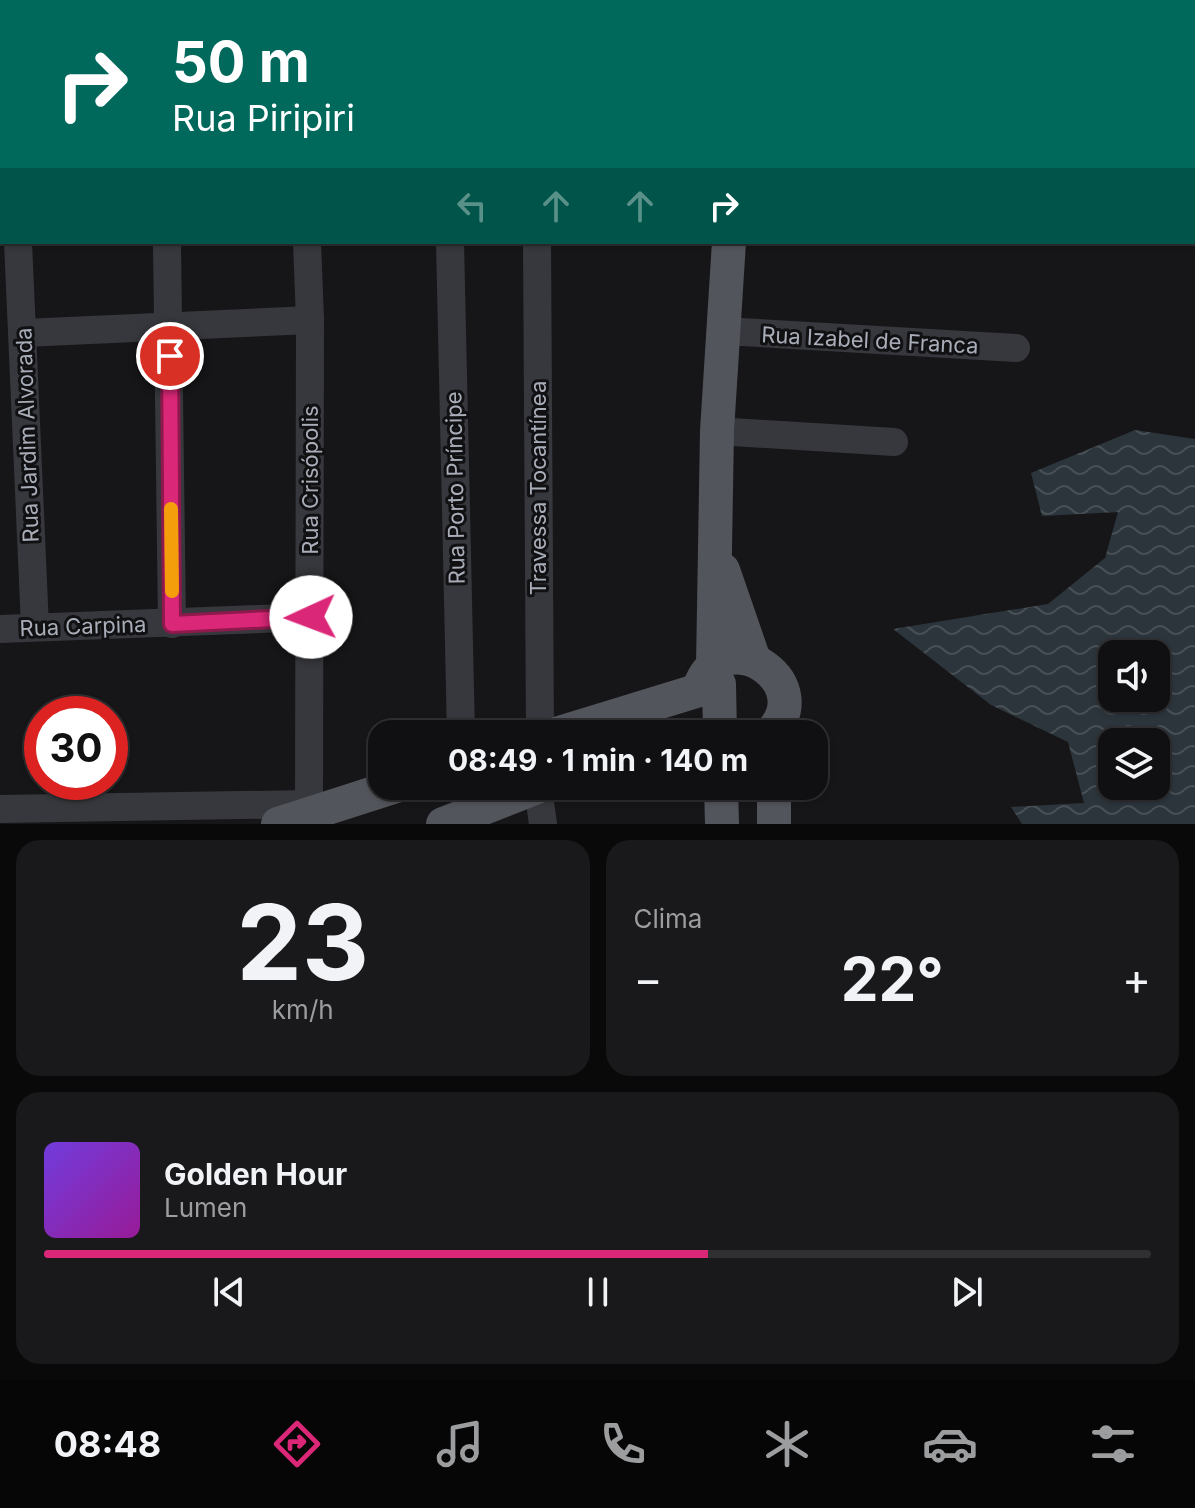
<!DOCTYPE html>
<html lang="pt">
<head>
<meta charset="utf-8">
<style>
  body { margin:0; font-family:Inter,sans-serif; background:#19191b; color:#f1f3f6; height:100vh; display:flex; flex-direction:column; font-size:30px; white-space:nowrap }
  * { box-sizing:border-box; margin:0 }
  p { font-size:26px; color:#9c9d9f }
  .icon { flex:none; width:44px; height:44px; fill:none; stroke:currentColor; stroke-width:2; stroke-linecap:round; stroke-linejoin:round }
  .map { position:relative; height:824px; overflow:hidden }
  .side { display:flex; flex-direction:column; gap:16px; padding:16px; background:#09090a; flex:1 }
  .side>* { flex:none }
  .top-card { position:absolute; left:0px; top:0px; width:1196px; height:244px; box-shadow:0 2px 6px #0004,0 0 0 2px #303032; background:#00695c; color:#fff; overflow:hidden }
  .fabs { position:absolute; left:1098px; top:640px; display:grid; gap:16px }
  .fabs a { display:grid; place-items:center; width:72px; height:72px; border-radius:16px; background:#101012; box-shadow:0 2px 6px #0004,0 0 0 2px #303032; font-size:40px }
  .speed { position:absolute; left:24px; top:696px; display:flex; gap:16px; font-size:40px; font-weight:700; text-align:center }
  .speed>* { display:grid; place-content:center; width:104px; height:104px; border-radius:50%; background:#101012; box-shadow:0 2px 6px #0004,0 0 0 2px #303032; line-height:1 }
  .speed .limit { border:12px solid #d22; background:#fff; color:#111 }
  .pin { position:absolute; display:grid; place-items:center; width:68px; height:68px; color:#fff; margin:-34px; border:4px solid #fff; border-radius:50%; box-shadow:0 2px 8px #0007 }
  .me { position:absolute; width:88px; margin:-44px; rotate:268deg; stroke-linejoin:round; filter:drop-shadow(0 0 6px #0008) }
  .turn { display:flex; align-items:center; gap:28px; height:168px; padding:0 40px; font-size:36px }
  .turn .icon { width:104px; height:104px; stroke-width:2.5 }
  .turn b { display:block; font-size:56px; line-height:68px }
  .lanes { display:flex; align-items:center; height:76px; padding:0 40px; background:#0003; justify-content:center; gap:40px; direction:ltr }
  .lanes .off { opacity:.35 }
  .big { font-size:60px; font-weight:700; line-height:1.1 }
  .side .card { flex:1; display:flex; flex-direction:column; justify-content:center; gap:12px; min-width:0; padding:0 28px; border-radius:24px; background:#19191b }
  .side .dial { align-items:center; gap:0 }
  .dial b { font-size:104px; line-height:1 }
  .song { display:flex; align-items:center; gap:24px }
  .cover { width:96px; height:96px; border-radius:12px; background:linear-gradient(135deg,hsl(260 70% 55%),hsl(300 70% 35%)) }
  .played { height:8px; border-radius:4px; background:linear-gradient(90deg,#db2777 60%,#303032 60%) }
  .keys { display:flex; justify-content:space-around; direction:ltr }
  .heat { display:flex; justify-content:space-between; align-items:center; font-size:44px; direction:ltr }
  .side .tiles { flex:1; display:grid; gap:16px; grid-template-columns:1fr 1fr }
  .card:last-child { grid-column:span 2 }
  .trip { position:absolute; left:368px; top:720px; width:460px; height:80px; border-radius:24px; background:#101012; box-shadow:0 2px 6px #0004,0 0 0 2px #303032; font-weight:700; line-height:80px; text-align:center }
  .tabs { display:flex; height:128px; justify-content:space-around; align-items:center; background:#060607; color:#9c9d9f }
  .tabs .icon { width:56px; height:56px }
  .tabs .selected { color:#db2777 }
  .tabs b { font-size:36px; color:#f1f3f6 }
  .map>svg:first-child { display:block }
</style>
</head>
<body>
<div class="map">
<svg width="1195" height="824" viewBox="0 0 1195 824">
  <defs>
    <pattern id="water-waves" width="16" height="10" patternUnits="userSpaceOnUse" patternTransform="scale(2)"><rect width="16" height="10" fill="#2c353c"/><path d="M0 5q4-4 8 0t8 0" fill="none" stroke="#485056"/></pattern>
  </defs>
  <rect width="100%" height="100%" fill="#161618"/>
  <path fill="url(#water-waves)" fill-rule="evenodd" d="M1135 430 1195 439V824H1022L1011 807 1084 803 1068 742 991 705 893 629 1048 604 1105 558 1118 512 1042 516 1031 473ZM1112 654H1156V698H1112ZM1112 742H1156V786H1112Z"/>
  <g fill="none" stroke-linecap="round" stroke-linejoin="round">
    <polyline stroke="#3d3f44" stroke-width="4" stroke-dasharray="4 6" stroke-linecap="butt" points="1194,112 1195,112"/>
    <g stroke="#37383d" stroke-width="28">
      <polyline points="535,0 535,2"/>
      <polyline points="449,2 450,0"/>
      <polyline points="0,58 2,58"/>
      <polyline points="18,242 35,627"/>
      <polyline points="167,242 172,624"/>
      <polyline points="307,242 310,320 309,814"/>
      <polyline points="450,242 461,734"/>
      <polyline points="537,242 540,734"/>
      <polyline points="724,331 1016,348"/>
      <polyline points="24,333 310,320"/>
      <polyline points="717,431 894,442"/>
      <polyline points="0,629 311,617"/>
      <polyline points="538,787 543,824"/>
      <polyline points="0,809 309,804"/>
    </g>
    <g stroke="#53555c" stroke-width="34">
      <polyline points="788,2 789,0"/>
      <polyline points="723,570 754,660"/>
      <polyline points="713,666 717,431 729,242"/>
      <path d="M701 683C729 621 821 686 769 734"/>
      <polyline points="556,734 719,684 720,734"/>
      <polyline points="721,786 722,824"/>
      <polyline points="774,786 774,824"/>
      <polyline points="278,824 396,786"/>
      <polyline points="443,824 540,786"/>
    </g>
  </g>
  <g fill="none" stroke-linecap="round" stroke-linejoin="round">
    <g stroke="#8e194d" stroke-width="20">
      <polyline id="route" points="170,356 172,624 311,617"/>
    </g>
    <use href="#route" stroke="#db2777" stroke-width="14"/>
    <polyline stroke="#f59e0b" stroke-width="14" points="171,509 172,591"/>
  </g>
  <g text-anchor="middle" stroke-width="6" stroke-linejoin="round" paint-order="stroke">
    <g font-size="22" fill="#a8adb8" stroke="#111113">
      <text transform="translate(870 340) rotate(3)" y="8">Rua Izabel de Franca</text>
      <text transform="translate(27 435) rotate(-92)" y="8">Rua Jardim Alvorada</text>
      <text transform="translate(310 480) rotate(-90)" y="8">Rua Crisópolis</text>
      <text transform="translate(455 488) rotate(-91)" y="8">Rua Porto Príncipe</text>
      <text transform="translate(538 488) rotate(-90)" y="8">Travessa Tocantínea</text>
      <text transform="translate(83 626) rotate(-2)" y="8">Rua Carpina</text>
    </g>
  </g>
</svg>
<div class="fabs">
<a><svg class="icon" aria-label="sound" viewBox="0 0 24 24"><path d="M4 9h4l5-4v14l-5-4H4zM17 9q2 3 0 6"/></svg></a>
<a><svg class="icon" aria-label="layers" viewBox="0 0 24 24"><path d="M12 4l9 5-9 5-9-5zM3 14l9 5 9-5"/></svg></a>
</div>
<div class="speed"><div class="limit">30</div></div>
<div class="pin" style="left:170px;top:356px;background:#d93025"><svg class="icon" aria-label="arrive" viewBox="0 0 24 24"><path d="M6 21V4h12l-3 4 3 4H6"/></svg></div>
<svg class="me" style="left:311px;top:617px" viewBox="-20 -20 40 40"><circle r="19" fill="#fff"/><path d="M0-13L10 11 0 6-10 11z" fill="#db2777"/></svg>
<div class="trip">08:49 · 1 min · 140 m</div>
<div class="top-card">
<div class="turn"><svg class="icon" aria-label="right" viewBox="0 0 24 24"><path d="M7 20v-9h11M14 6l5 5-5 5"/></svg><div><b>50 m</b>Rua Piripiri</div></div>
<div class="lanes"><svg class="icon off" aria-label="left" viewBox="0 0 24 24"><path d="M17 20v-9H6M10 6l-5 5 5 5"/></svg><svg class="icon off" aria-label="ahead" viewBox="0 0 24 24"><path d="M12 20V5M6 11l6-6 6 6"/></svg><svg class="icon off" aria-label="ahead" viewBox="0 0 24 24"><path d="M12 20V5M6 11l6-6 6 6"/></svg><svg class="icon" aria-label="right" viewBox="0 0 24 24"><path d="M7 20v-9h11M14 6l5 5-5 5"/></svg></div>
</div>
</div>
<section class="side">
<div class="tiles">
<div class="card dial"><b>23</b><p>km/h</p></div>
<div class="card"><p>Clima</p>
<div class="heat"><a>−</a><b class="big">22°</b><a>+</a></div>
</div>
<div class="card">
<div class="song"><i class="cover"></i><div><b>Golden Hour</b><p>Lumen</p></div></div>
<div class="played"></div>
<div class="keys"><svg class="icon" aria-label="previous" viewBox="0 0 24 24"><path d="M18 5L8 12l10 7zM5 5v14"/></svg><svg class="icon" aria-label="pause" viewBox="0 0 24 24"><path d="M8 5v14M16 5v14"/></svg><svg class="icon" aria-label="next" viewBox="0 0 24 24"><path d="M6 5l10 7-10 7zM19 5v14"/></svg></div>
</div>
</div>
</section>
<nav class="tabs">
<b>08:48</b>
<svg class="icon selected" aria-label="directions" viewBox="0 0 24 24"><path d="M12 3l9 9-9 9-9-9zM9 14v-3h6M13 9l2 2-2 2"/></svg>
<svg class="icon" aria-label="music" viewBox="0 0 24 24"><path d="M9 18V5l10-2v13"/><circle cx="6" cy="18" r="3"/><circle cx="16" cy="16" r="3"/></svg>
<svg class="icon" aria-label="phone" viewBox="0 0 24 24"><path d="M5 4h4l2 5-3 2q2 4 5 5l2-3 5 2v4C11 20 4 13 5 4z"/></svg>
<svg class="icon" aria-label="climate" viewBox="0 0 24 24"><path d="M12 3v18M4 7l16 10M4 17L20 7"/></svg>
<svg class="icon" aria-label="car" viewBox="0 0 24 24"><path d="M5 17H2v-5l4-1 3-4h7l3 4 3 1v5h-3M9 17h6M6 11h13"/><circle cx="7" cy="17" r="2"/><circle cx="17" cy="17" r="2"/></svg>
<svg class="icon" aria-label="filters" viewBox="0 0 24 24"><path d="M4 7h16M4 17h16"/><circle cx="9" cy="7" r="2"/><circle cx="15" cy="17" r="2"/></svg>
</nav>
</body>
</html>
